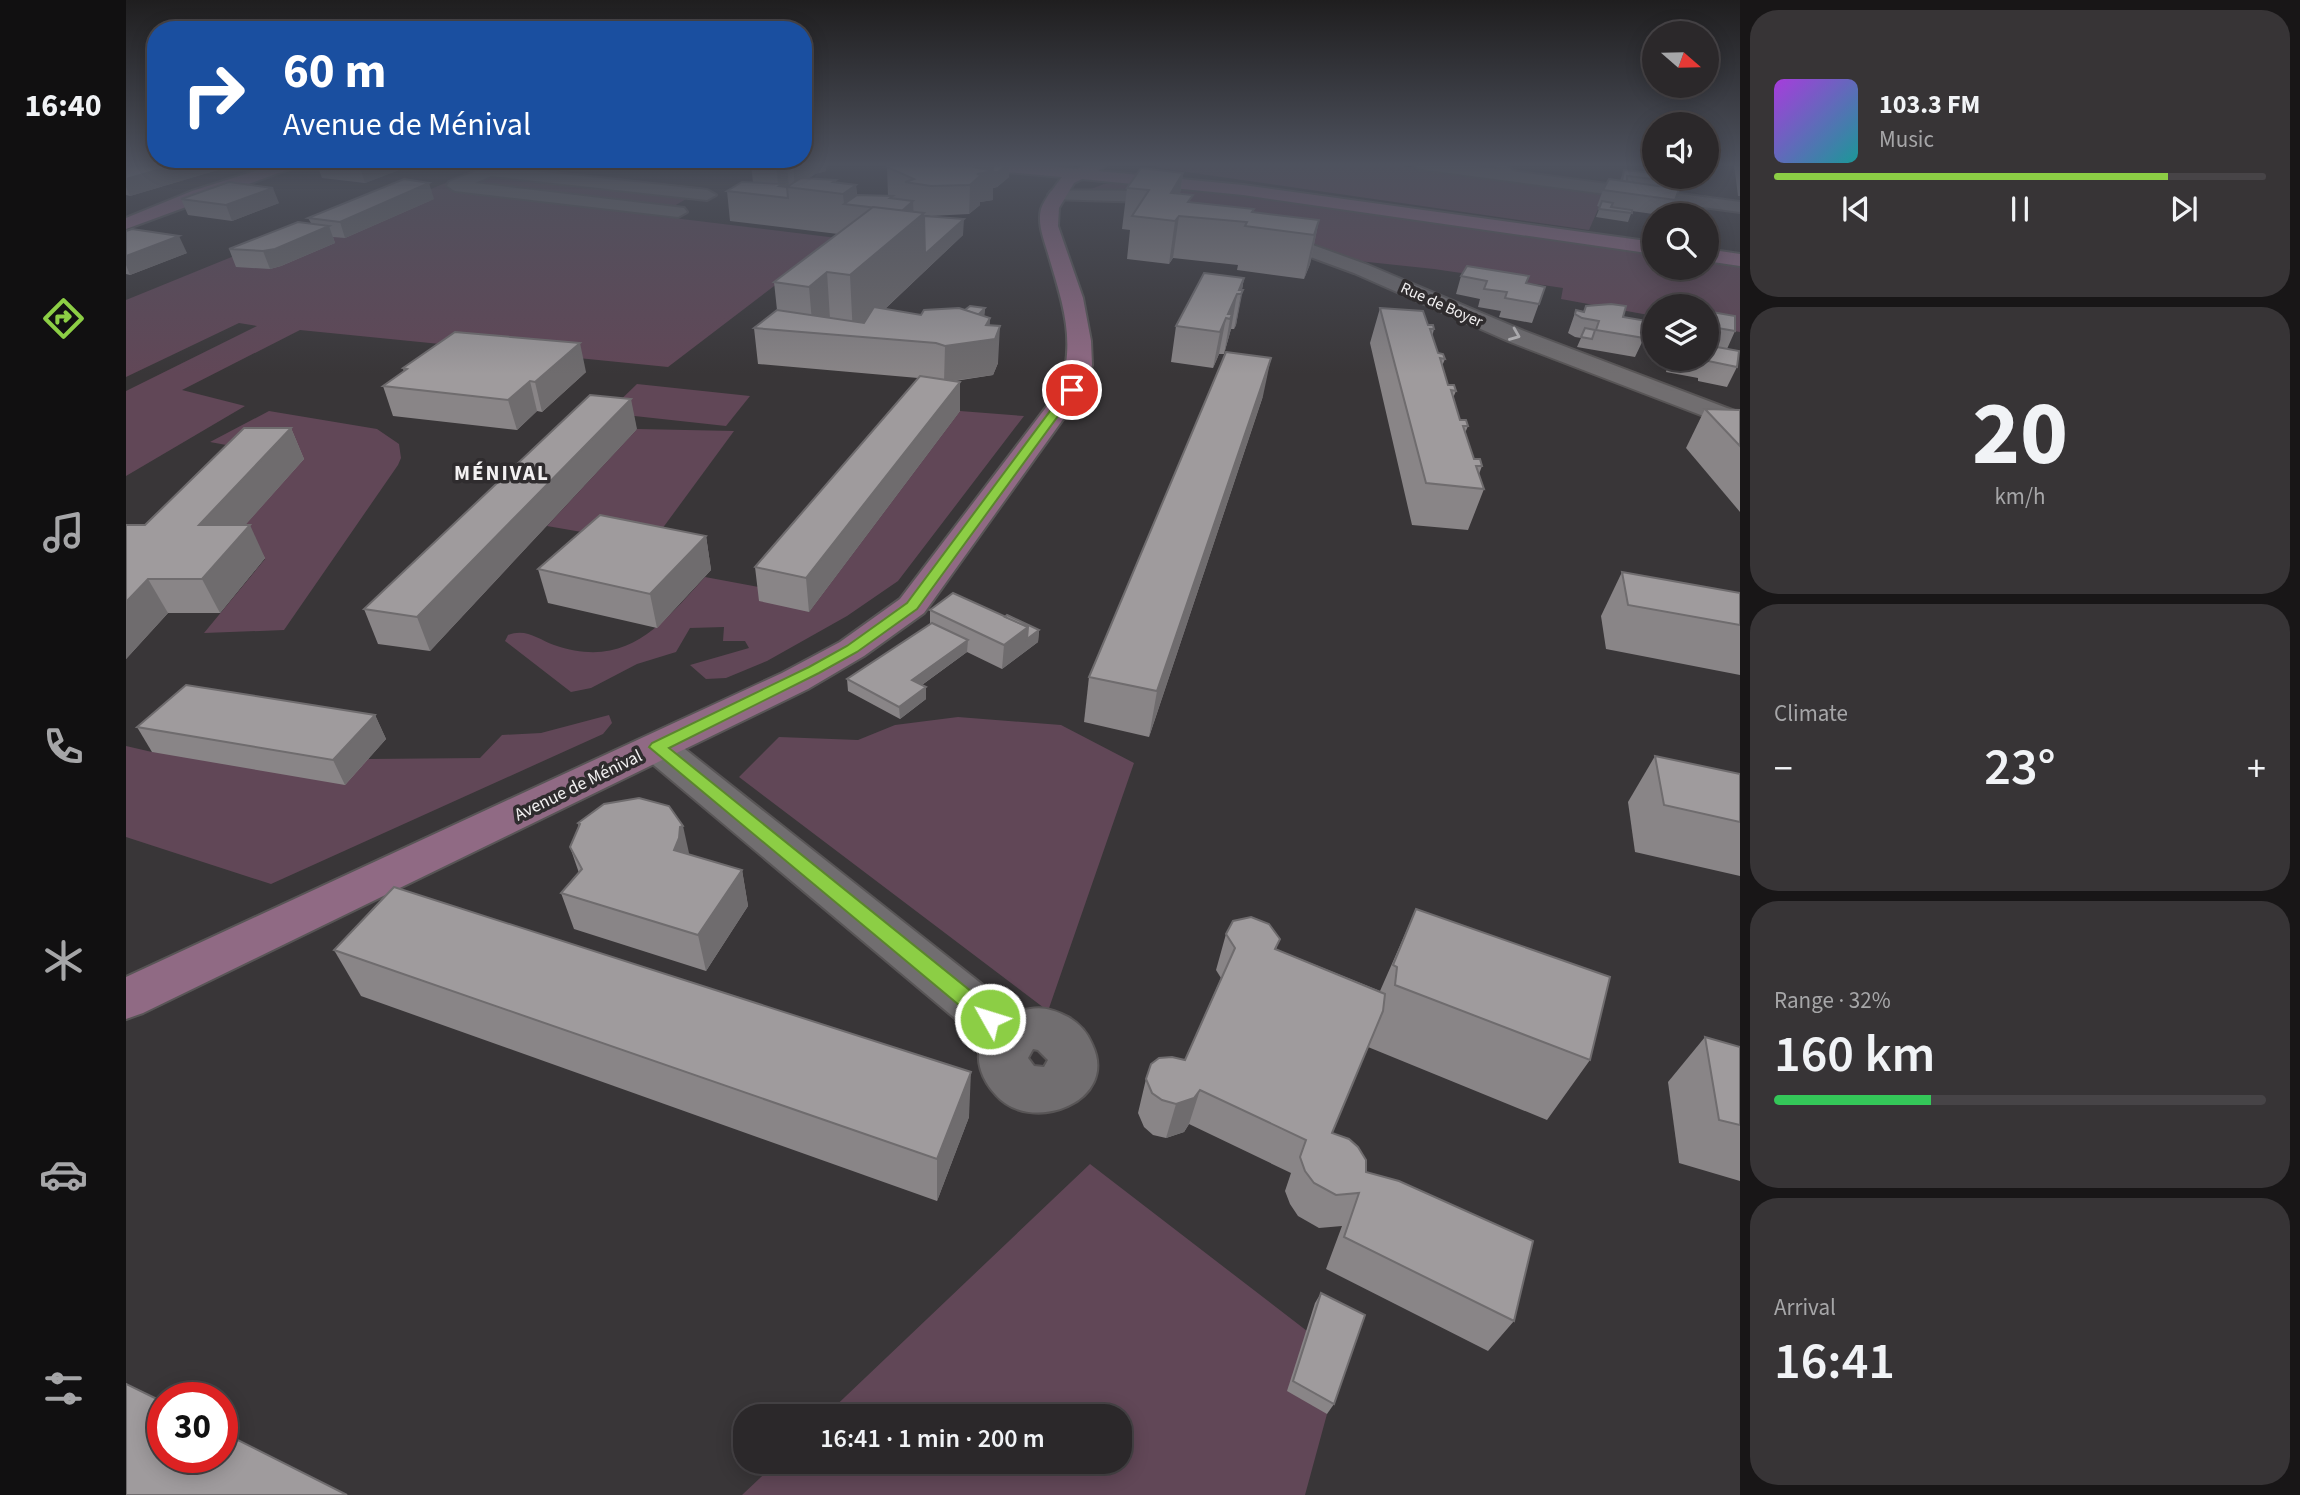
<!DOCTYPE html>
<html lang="en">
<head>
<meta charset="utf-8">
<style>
  body { margin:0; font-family:"Source Sans 3",sans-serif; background:#373436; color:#f1f3f6; height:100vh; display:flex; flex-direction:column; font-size:26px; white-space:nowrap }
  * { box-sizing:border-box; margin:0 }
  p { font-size:23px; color:#a6a6a8 }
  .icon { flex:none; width:38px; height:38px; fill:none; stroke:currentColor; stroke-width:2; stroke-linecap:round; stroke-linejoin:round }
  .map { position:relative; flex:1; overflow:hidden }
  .drawer { display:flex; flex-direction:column; gap:10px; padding:10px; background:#181617; width:560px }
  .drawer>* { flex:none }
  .top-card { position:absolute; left:21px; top:21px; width:665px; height:147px; border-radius:28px; box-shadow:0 4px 18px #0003,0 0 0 2px #474447; background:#1a4fa0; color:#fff; overflow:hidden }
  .needle { width:46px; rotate:110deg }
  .buttons { position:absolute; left:1516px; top:21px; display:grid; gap:14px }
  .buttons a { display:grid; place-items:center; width:77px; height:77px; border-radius:50%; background:#2b282a; box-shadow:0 4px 18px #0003,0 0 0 2px #474447; font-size:35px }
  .speed { position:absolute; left:21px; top:1382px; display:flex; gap:14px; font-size:35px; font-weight:700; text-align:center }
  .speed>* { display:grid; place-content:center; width:91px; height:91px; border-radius:50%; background:#2b282a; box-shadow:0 4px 18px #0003,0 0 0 2px #474447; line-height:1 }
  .speed .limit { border:10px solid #d22; background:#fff; color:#111 }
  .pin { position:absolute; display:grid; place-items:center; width:60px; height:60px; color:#fff; margin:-30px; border:4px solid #fff; border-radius:50%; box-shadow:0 2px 7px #0007 }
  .me { position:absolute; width:77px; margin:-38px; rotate:309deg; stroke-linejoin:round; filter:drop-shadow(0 0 5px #0008) }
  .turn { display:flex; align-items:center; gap:24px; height:147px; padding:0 21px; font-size:32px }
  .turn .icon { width:91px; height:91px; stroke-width:2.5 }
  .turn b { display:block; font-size:49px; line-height:60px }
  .big { font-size:52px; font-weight:600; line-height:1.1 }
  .drawer .widget { flex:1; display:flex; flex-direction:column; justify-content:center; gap:10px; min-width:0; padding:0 24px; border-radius:28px; background:#373436 }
  .drawer .dial { align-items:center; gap:0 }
  .dial b { font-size:91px; line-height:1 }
  .song { display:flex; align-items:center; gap:21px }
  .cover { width:84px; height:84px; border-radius:10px; background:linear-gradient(135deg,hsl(280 70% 55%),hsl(180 70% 35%)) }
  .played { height:7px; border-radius:4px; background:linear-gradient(90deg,#8cce45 80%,#474447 80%) }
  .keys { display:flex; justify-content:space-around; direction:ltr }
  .heat { display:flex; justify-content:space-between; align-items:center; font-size:38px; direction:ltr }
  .charge { height:10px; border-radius:5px; background:linear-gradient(90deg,#34c759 32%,#474447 0) }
  .trip { position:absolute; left:607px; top:1404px; width:399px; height:70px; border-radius:28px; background:#2b282a; box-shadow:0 4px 18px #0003,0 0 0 2px #474447; font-weight:600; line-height:70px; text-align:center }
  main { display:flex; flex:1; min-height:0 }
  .tabs { display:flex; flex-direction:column; width:126px; justify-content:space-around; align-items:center; background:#111011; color:#a6a6a8 }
  .tabs .icon { width:49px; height:49px }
  .tabs .selected { color:#8cce45 }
  .tabs b { font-size:32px; color:#f1f3f6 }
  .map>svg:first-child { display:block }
</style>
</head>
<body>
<main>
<nav class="tabs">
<b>16:40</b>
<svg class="icon selected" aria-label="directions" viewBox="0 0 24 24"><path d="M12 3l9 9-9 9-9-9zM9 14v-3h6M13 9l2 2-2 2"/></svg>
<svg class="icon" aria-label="music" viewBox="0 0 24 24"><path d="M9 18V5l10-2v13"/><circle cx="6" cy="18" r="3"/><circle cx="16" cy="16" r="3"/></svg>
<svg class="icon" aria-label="phone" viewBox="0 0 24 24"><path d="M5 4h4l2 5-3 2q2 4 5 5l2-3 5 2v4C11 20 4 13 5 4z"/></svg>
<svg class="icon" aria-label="climate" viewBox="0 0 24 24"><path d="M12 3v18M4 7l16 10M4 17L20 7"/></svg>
<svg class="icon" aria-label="car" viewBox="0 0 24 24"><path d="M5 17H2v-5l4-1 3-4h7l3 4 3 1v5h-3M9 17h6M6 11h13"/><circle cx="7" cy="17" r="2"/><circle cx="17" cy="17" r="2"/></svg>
<svg class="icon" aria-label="filters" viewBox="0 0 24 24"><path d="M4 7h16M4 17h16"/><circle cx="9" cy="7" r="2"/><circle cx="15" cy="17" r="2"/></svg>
</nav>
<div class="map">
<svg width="1614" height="1495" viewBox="0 0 1614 1495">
  <rect width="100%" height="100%" fill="#393638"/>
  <g fill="#614757">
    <polygon points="365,164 579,188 531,216 711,238 542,367 174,330 56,390 119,406 0,476 0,391 131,326 113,323 0,377 0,300 280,186 305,189"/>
    <polygon points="1026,164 1262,164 1479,193 1463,230 1033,168"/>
    <polygon points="978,184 1004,183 1082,192 1528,252 1528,268 1580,268 1580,258 1614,263 1614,332 1580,326 1580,306 1528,306 1528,316 1435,299 1437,288 1308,269 1223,260 1047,196 960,191"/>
    <polygon points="511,384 624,396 600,426 481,413"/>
    <polygon points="143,411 251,429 273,444 275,458 272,465 158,630 78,633 139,559 90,558 177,459 84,442"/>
    <path d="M834 411 898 416 772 581 721 616 641 661 600 678 580 679 564 665 623 648 619 641H597L598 627 564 628 550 652 511 664 465 688 445 692 379 641 382 635C400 628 412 639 428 645 501 670 535 625 579 577L643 589 683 612Z"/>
    <polygon points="511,429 608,431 525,544 421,526"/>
    <polygon points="483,715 486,723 477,734 145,884 0,837 0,746 26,752 242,759 354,758 376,735 415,733"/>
    <polygon points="832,717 935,725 1008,763 922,1011 613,777 653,737 732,740 769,725"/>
    <polygon points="964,1164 1181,1331 1201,1414 1179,1495 616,1495 652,1461 994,1461 994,1416 699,1416"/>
  </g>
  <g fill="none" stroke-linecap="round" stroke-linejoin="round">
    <g stroke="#585556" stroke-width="4">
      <polygon id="lane" points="1366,164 1377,164 1388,171 1384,178 1378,178 1379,172"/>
    </g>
    <g stroke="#585556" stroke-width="4">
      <g id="street">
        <polygon points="1286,164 1333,164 1614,202 1614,212 1294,169"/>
        <polygon points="363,166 581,190 590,195 581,200 365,176 349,183 558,208 561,212 552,217 329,191 321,186 323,182"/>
        <path d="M931 190C955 192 1045 186 1059 201L1050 206 1021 202 925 199 922 195 925 191Z"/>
        <polygon points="1137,227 1242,265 1398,331 1614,413 1614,430 1382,341 1228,273 1130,237 1128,233"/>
        <path d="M531 734 545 738 891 1012C912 1006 922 1007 942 1017 954 1024 961 1032 966 1044 994 1102 905 1135 870 1095 856 1080 848 1060 856 1041L517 756 512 747 517 738ZM907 1049 912 1050 922 1060 918 1067 908 1066 902 1058Z"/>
      </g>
    </g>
    <g stroke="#585556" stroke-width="4">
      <g id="secondary">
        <polygon points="151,164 177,164 0,229 0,218 66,191"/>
        <path d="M841 164H904L951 169 961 164H982L972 171 1117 185 1528 242V254L1117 195 956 179 948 183 933 208 932 226 957 298 965 341 966 365 958 390 798 613 738 656 682 689 17 1013 0 1019V977L656 673 714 642 774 599 934 389C950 341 937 304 923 257 919 242 911 225 915 209 918 199 929 187 936 177L849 169Z"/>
        <polygon points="1580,249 1614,254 1614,266 1580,261"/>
      </g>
    </g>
    <use href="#lane" fill="#716e70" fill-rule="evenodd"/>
    <use href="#street" fill="#716e70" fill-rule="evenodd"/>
    <use href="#secondary" fill="#906a84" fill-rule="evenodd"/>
  </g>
  <g fill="#898587">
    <polygon points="191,164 276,164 278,168 239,183 196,178"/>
    <polygon points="625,164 704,164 700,167 700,171 689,174 682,179 710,180 710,182 730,185 731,195 762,196 761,167 883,177 871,187 867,188 867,200 854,202 854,205 843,214 805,216 798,215 798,216 837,235 759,309 795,315 859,308 858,317 864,318 863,326 872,363 867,375 829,381 834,382 834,411 683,612 633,601 629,567 792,378 632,364 628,328 651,310 648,282 712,234 604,221 601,191 627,183"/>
    <polygon points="1608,164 1614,164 1614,196 1612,196"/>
    <polygon points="0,165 104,164 105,166 4,196 0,195"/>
    <polygon points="1498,170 1550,182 1547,188 1549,200 1543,215 1534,215 1506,211 1502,222 1470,217 1474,207 1471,206 1477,190 1494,181"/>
    <polygon points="1057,173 1054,194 1066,203 1127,213 1193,220 1184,264 1178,279 1111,270 1112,265 1047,258 1043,264 1001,259 1004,230 996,229 1001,188"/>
    <polygon points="55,199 153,203 106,221 62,215"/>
    <polygon points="308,199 219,238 207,237 209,243 155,266 144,269 110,267 103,249 185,223 182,218"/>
    <polygon points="0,231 61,253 4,275 0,274"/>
    <polygon points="1335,276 1401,284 1419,287 1406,323 1373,317 1375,311 1352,307 1354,299 1330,294"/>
    <polygon points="1118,278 1110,325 1108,329 1105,329 1098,354 1093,354 1087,368 1045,362 1050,326"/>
    <polygon points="1254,308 1302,325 1308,329 1306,337 1312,353 1319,359 1316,366 1322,385 1330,391 1327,398 1334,420 1342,426 1339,433 1348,459 1356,466 1353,474 1358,489 1342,530 1286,525 1244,343"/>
    <polygon points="1450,310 1497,317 1518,338 1509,357 1451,347 1455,338 1449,337 1442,333"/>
    <polygon points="1580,311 1609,331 1601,349 1611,367 1601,387 1572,381 1572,378 1540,372 1543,359 1580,359"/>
    <polygon points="277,368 460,372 416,412 411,411 391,430 267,416 257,386 278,372"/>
    <polygon points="1137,396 1023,737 958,722 963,677"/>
    <polygon points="1579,409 1614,410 1614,512 1560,448"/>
    <polygon points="165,428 178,459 119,525 139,558 94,613 42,613 0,659 0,525 19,525"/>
    <polygon points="511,429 304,651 252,644 238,609"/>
    <polygon points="580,536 585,570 531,628 422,603 412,569"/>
    <polygon points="1496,572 1614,593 1614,675 1480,649 1475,616"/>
    <polygon points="804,610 879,617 913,630 912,642 876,669 841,652 796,685 800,687 800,699 774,719 722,691 721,679 804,624"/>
    <polygon points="249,715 260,739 219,785 26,752 11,727"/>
    <polygon points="1529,756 1614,774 1614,876 1509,852 1502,802"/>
    <polygon points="452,823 616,870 622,906 580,971 448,929 435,893 453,873 444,847 453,827"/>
    <polygon points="1290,909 1464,1060 1421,1120 1242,1047 1206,1133 1240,1172 1388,1321 1362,1351 1200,1269 1216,1226 1193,1228 1172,1216 1164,1204 1159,1191 1165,1173 1063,1124 1058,1132 1040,1138 1027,1135 1018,1127 1012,1113 1020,1079 1059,1060 1095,978 1090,970 1100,934 1154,939 1150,949 1254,991"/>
    <polygon points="208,950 843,1117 811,1201 235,996"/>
    <polygon points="1579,1037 1614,1047 1614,1181 1553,1163 1542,1082"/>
    <polygon points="1195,1293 1208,1404 1201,1414 1161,1391 1189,1303"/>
  </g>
  <g fill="#6f6c6e">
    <polygon points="52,164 104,164 105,166 4,196 0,187 0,179"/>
    <polygon points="233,164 276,164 278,168 239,183"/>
    <polygon points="650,164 661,164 663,188 661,187 653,197"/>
    <polygon points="667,164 704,164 700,167 700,171 689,174 669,188"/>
    <polygon points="854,164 883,164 883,177 871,187 867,188 867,200 854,202 854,205 843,214 844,185 848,167"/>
    <polygon points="1057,173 1051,212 1045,193"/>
    <polygon points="303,183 308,199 219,238 214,222"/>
    <polygon points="730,185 731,206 718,204 717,194"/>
    <polygon points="147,188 153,203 106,221 100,205"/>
    <polygon points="787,201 788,222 798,213 799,254 838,219 837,235 730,336 727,336 724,275 776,211"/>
    <polygon points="1053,216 1047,258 1043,264 1049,221"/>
    <polygon points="1193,220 1184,264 1178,279 1188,235"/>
    <polygon points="203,226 209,243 155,266 144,269 137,251"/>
    <polygon points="53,236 61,253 4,275 0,265 0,256"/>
    <polygon points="701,272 705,334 687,333 683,287"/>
    <polygon points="1118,278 1115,294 1117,290 1110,325 1108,329 1115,294 1113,290"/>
    <polygon points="1111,294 1105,329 1098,354 1104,319 1102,314"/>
    <polygon points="859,308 858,317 850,317"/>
    <polygon points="864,318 863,339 874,326 872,363 867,375 818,382 819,346 860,325"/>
    <polygon points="1100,318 1093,354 1087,368 1094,332"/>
    <polygon points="454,343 460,372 416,412 409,382"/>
    <polygon points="1145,358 1137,396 1023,737 1031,691"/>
    <polygon points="404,381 411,411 391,430 382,400"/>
    <polygon points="834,382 834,411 683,612 680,578"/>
    <polygon points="505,399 511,429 304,651 291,617"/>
    <polygon points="165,428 178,459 90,558 73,525"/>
    <polygon points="124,525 139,558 94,613 76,579"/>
    <polygon points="580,536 585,570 531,628 524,594"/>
    <polygon points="22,579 42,613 0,659 0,602"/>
    <polygon points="902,627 913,630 912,642 876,669 878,645"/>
    <polygon points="842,640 841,652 786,692 786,680"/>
    <polygon points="800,687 800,699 774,719 773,707"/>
    <polygon points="249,715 260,739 219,785 207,760"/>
    <polygon points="557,826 565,862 548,850 554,827"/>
    <polygon points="616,870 622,906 580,971 572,935"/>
    <polygon points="845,1072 843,1117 811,1201 811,1159"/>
    <polygon points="1074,1090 1063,1124 1058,1132 1040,1138 1050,1104"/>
  </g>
  <g fill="#9f9b9d" stroke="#6f6c6e" stroke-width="2">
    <polygon points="767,164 854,164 848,167 868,171 851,174 855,175 844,185 805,186 779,182 788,179 761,167"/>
    <polygon points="867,164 881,164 872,172 867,172"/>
    <polygon points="0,165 0,164 52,164 0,179"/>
    <polygon points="1015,168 1057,173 1045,193 1067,195 1062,202 1128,209 1126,212 1193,220 1188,235 1119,226 1121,222 1053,216 1049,221 1006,216 1023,190 1001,188"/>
    <polygon points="1498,170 1528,173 1528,177 1551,177 1550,182 1501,176 1501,182 1496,181"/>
    <polygon points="675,178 710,180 707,182 730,185 717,194 661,187"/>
    <polygon points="278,179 303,183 214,222 182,218"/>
    <polygon points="1483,179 1553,189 1549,200 1477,190"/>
    <polygon points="103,182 147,188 100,205 55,199"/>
    <polygon points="616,182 656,184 653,186 661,187 662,198 601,191"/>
    <polygon points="731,195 767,196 764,198 787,201 776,211 718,204"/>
    <polygon points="1476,201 1487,203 1485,207 1506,210 1506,213 1473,209"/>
    <polygon points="747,207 798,213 724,275 701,272 683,287 648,282"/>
    <polygon points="798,216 838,219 799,254"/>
    <polygon points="172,222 203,226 149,249 137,251 103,249"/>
    <polygon points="6,229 53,236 0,256 0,231"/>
    <polygon points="1341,266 1403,276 1400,283 1419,287 1413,304 1379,298 1381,292 1358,289 1361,281 1335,276"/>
    <polygon points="1078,273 1118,278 1113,290 1117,290 1115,294 1111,294 1102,314 1106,314 1104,319 1100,318 1094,332 1050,326"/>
    <polygon points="1485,304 1500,306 1497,317 1521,321 1518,338 1470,330 1473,321 1456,318 1449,314 1450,310 1458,312 1460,306"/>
    <polygon points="844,306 859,308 852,315 839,310"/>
    <polygon points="748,307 795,315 798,310 833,308 864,318 860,325 874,326 869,339 819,346 810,343 628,328 651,310 738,323"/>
    <polygon points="1254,308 1297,311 1302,325 1307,325 1308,329 1304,329 1312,353 1317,354 1319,359 1314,358 1322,385 1328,385 1330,391 1325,390 1334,420 1340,420 1342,426 1337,426 1348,459 1354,459 1356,466 1350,466 1358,489 1300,483"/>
    <polygon points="1580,311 1609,316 1609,331 1580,326"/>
    <polygon points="1459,328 1469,330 1466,339 1455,337"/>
    <polygon points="329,332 454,343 409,382 404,381 382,400 257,386 281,369 277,368"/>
    <polygon points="1580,345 1613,351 1611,367 1582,361 1582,358 1580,358"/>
    <polygon points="1100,352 1145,358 1031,691 963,677"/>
    <polygon points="794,376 834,382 680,578 629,567"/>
    <polygon points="464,395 505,399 291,617 238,609"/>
    <polygon points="1579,409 1614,410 1614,446"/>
    <polygon points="118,428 165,428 73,525 124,525 76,579 22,579 0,602 0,525 19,525"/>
    <polygon points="474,515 580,536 524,594 412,569"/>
    <polygon points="1496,572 1614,593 1614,625 1502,605"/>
    <polygon points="827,593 902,627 878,645 804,610"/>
    <polygon points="881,615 913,630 901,639 902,627 879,617"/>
    <polygon points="806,623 842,640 786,680 800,687 773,707 721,679"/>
    <polygon points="60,685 249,715 207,760 11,727"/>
    <polygon points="1529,756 1614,774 1614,822 1538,805"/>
    <polygon points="513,798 543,806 557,826 554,827 553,838 548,850 616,870 572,935 435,893 456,869 444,847 454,824 452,823 478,804"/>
    <polygon points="268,887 845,1072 811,1159 208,950"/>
    <polygon points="1290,909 1484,977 1464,1060 1269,985 1271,967 1267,965"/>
    <polygon points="1125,917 1143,924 1154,939 1149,949 1259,994 1257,1011 1206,1133 1223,1139 1232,1147 1240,1160 1240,1172 1273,1181 1407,1241 1388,1321 1218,1237 1233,1193 1210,1195 1188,1183 1179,1171 1174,1157 1180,1140 1074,1090 1068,1098 1050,1104 1036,1100 1026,1093 1020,1079 1025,1064 1033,1058 1046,1057 1059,1060 1109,948 1100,934 1107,921"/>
    <polygon points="1579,1037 1614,1047 1614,1125 1593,1120"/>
    <polygon points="1195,1293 1239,1315 1208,1404 1167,1381"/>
    <polygon points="0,1384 37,1402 37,1458 96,1458 96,1432 221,1495 0,1495"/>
  </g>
  <defs><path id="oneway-chevron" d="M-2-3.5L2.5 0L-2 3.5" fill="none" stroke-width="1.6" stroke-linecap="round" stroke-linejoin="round" transform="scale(1.75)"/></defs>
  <use stroke="#bfbdbe" href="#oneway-chevron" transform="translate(1389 335) rotate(22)"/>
  <linearGradient id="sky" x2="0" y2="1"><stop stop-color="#1f1e1f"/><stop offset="0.44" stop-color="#4e525e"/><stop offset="1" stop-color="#4e525e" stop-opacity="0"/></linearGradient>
  <rect width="1614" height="374" fill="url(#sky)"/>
  <polygon fill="#8cce45" stroke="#5b862d" stroke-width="2" points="942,387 951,390 791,609 731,652 693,673 543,748 872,1013 875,1019 872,1025 864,1028 857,1025 523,747 526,743 683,667 721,646 781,603"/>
  <g text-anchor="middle" stroke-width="7" stroke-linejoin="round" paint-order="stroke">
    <g font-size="16" fill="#f3f1f2" stroke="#2f2c2e">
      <text transform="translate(1316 304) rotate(24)" y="6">Rue de Boyer</text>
    </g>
    <g font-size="18" fill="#f3f1f2" stroke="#2f2c2e">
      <text transform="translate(452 785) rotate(-26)" y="6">Avenue de Ménival</text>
    </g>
    <g font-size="21" font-weight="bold" letter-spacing="2" fill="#f3f1f2" stroke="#2f2c2e">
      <text x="376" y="480">MÉNIVAL</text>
    </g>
  </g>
</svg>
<div class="buttons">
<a><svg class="needle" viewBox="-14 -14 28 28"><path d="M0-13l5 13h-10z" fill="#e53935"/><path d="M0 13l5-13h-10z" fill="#a6a6a8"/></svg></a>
<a><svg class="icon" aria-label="sound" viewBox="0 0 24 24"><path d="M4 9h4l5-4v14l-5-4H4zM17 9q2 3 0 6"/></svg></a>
<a><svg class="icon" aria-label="search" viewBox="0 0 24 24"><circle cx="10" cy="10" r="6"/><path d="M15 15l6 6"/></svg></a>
<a><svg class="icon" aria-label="layers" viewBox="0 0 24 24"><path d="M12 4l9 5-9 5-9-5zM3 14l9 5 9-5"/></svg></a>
</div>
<div class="speed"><div class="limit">30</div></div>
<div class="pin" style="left:946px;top:390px;background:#d93025"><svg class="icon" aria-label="arrive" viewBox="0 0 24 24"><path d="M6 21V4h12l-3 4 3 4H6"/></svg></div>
<svg class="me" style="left:864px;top:1019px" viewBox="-20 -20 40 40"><circle r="17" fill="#8cce45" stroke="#fff" stroke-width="3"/><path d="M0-11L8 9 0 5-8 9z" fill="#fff"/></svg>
<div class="trip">16:41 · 1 min · 200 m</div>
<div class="top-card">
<div class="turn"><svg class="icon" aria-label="right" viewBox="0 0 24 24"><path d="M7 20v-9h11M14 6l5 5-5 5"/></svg><div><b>60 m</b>Avenue de Ménival</div></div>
</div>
</div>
<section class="drawer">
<div class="widget">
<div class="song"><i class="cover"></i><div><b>103.3 FM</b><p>Music</p></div></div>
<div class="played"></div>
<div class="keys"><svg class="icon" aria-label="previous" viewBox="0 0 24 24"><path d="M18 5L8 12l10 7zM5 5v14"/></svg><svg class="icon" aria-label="pause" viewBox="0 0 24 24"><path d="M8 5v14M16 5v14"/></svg><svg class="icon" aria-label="next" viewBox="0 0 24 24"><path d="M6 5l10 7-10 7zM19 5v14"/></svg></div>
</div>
<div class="widget dial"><b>20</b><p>km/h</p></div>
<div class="widget"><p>Climate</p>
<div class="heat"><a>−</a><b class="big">23°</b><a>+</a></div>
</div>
<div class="widget"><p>Range · 32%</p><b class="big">160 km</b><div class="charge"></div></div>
<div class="widget"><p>Arrival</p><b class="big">16:41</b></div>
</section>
</main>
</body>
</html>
